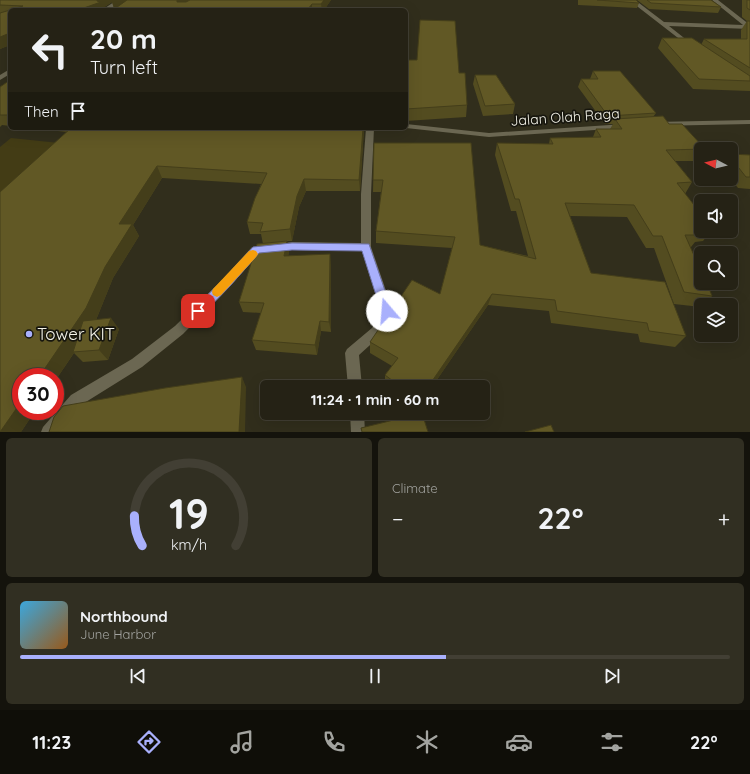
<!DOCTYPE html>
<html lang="en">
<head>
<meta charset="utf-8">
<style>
  body { margin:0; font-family:Quicksand,sans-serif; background:#312f22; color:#f1f3f6; height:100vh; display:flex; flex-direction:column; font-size:15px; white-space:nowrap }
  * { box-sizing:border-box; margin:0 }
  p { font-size:13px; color:#a3a4a0 }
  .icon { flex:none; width:22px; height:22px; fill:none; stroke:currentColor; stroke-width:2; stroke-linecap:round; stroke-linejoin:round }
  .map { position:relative; height:432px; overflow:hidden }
  .drawer { display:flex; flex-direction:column; gap:6px; padding:6px; background:#14130c; flex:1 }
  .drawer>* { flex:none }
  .hud { position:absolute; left:8px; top:8px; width:400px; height:122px; border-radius:6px; box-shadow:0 4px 16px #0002,0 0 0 1px #423f34; background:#252215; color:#f1f3f6; overflow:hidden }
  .needle { width:26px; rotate:277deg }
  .buttons { position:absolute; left:694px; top:142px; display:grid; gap:8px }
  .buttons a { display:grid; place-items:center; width:44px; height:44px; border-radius:6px; background:#252215; box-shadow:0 4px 16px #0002,0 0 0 1px #423f34; font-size:20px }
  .speed { position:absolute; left:12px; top:368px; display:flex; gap:8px; font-size:20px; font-weight:700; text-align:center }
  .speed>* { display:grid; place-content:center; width:52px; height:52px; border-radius:50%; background:#252215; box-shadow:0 4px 16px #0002,0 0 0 1px #423f34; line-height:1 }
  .speed .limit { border:6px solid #d22; background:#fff; color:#111 }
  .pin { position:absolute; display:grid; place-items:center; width:34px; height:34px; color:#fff; margin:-17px; border-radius:8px; box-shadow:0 2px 6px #0006 }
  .me { position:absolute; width:44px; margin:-22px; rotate:342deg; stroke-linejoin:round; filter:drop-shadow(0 0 3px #0008) }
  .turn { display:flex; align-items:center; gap:14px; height:84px; padding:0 16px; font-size:18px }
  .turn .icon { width:52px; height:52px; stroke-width:2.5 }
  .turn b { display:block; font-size:28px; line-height:34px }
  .then { display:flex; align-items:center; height:38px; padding:0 16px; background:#0003; gap:8px; font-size:15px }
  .big { font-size:30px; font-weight:700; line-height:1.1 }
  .drawer .card { flex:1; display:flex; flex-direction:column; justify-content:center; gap:6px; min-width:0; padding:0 14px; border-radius:6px; background:#312f22 }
  .drawer .dial { align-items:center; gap:0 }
  .dial svg { height:104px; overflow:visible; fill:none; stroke:#423f34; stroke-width:7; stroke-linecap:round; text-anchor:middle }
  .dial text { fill:#f1f3f6; stroke:none }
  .song { display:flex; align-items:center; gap:12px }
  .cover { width:48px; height:48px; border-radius:6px; background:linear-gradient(135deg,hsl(200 70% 55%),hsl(30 70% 35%)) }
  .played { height:4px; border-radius:2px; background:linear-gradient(90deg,#a9b0fc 60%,#423f34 60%) }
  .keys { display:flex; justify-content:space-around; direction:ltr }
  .heat { display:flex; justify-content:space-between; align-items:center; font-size:22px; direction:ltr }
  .drawer .tiles { flex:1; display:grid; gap:6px; grid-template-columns:1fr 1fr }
  .card:last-child { grid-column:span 2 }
  .trip { position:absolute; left:260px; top:380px; width:230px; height:40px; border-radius:6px; background:#252215; box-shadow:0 4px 16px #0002,0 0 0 1px #423f34; font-weight:700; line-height:40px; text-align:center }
  .menu { display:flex; height:64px; justify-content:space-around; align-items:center; background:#0f0e08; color:#a3a4a0 }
  .menu .icon { width:28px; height:28px }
  .menu .active { color:#a9b0fc }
  .menu b { font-size:18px; color:#f1f3f6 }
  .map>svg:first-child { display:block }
</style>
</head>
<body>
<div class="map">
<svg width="750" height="432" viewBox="0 0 750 432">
  <rect width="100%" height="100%" fill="#312e1c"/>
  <polygon fill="#433c15" points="11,138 69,144 0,207 0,147"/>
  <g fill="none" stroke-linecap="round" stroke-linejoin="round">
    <g fill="#6b6752" fill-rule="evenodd">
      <polygon points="117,0 123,0 109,10 102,10"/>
      <polygon points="629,0 635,0 664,22 743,25 712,0 718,0 750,25 750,29 669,26 693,45 694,46 691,48"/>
      <polygon points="10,69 10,74 0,80 0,75"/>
      <polygon points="750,120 750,124 655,126 651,124 655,122"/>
      <polygon points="406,124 489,133 625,124 629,126 625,128 489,137 406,128 404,128 406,128"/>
      <polygon points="366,128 374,128 371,194 371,247 393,311 380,336 359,355 362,387 348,387 345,353 347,349 372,328 381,311 362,251 292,250 259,254 230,286 183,334 142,367 81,405 58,432 41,432 43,427 71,395 132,359 175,326 222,280 252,247 292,242 361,243 361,194"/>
      <polygon points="350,413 364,413 365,432 351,432"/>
    </g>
  </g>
  <g fill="#534c20">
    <polygon points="0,0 331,0 324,10 113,10 117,7 114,8 112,2 103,8 104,10 10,10 10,45 0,49"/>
    <polygon points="578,0 636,0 639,3 637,8 578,5"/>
    <polygon points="637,0 711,0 721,7 718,13 649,9"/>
    <polygon points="742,0 750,0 750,91 693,89 658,48 662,38 701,45 704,39 741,39 741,30 747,21 742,17"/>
    <polygon points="406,60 459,73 467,105 466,117 406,121"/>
    <polygon points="593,71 656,113 653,117 669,124 701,149 701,156 698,161 675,161 692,182 685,194 701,214 701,231 711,231 703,241 695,242 691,247 690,247 712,296 704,305 701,305 701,307 674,304 654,248 646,248 627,217 570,216 591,273 686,336 675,347 640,342 638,334 551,323 549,311 488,305 432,387 386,387 385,386 385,375 392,366 370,353 370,342 440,294 452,248 376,243 376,231 381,192 373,192 374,143 480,245 528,256 516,211 511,211 495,155 497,143 549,144 550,138 593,137 596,129 610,129 613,124 605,124 578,87 581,79 590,79"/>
    <polygon points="475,75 515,104 513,114 483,116 473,84"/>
    <polygon points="10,80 10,126 2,125 0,127 0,87"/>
    <polygon points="30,128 364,128 360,191 306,191 299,207 292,241 287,241 289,252 288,256 331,265 331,332 321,331 317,355 256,350 252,340 261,313 243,312 239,302 263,244 261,234 250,234 247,222 261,184 162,178 133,225 139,236 113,278 96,320 119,329 108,360 83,362 74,353 55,381 55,377 21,411 35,411 21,432 0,432 67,132"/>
    <polygon points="731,154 750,155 750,189 738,188 731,179"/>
  </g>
  <g fill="#443e1a">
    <polygon points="97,0 137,0 114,8 112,2 103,8 104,10 78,10"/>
    <polygon points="177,0 196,0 180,9 177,2"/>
    <polygon points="324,0 331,0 324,10 322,10 321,4"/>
    <polygon points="312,4 312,10 307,10"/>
    <polygon points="10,33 10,45 0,49 0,37"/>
    <polygon points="363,128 364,128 360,191 359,180"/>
    <polygon points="157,166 162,178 133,225 139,236 113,278 96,320 55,381 55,377 39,377 119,224"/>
    <polygon points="304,179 306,191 299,207 292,241 290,229 297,196"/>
    <polygon points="287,241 289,252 286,267 284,256"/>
    <polygon points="330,254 331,265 331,332 329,322"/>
    <polygon points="492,294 488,305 432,387 428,387"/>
    <polygon points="111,318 119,329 108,360 99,350"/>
    <polygon points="320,321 321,331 317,355 315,345"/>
    <polygon points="242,377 246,387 245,432 239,432"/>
    <polygon points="21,402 21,411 35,411 21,432 0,432"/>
  </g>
  <g fill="#615825" stroke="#443e1a">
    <polygon points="0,0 97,0 97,1 101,2 78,10 10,10 23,6 0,5"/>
    <polygon points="127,0 177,0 177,2 186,2 190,0 324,0 321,4 312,4 307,10 113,10"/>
    <polygon points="597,0 636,0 639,3"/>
    <polygon points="647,0 711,0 721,7 651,3"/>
    <polygon points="747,0 750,0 750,10 747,8"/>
    <polygon points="10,10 10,33 0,37 0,13"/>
    <polygon points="420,20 455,21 459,73 465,73 467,105 406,109 406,60 417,60"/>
    <polygon points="747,21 750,21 750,68 704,39 747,39"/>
    <polygon points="662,38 692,38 750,76 750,81 699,79"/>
    <polygon points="593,71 620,71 656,113 608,116 581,79 598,79"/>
    <polygon points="475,75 496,75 515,104 485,106"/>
    <polygon points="10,80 10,115 0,115 0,87"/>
    <polygon points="663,116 669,124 682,124 705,149 666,150 692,182 677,183 701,214 701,230 697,230 701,235 685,235 701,271 701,283 707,283 712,296 684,292 662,236 653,236 634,205 565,203 591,273 665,282 686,336 649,331 647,323 557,311 555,300 492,294 428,387 401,387 385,375 398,358 370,342 412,280 440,294 455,237 376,231 383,180 373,180 374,143 471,143 480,245 536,259 519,199 515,199 497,143 553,144 550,138 601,137 596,129 622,129 615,119"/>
    <polygon points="71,128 363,128 359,180 304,179 297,196 290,229 260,232 263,223 247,222 255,198 267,173 157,166 119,224 132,224 105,267 86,308 39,377 21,377 21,402 0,432 0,192"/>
    <polygon points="731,154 750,155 750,177 746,177 731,158"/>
    <polygon points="287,241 284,256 330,254 329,322 320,321 315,345 252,340 264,303 239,302 257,244"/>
    <polygon points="111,318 99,350 73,352 83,321"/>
    <polygon points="242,377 239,432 49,432 54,417 63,406 165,388"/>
    <polygon points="422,413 428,432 362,432 361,428"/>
    <polygon points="551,425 554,432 525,432"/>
  </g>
  <polygon fill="#a9b0fc" stroke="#6e72a4" points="292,243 369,244 392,311 391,314 387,316 383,314 381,311 362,251 292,250 259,253 230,286 202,315 198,316 194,315 192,311 194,308 223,280 253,247"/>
  <polygon fill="#f59e0b" points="253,250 256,251 258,254 256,257 221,295 217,297 213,295 212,292 213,289 249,251"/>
  <circle fill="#a9b0fc" stroke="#17160e" stroke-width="1.5" cx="29" cy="334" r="4"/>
  <g text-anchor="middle" stroke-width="3.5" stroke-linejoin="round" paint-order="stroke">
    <g font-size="14" fill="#f4f3e8" stroke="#17160e">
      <text transform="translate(565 117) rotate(-4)" y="5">Jalan Olah Raga</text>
    </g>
    <g font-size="17" fill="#f4f3e8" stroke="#17160e" text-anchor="start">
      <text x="37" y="340">Tower KIT</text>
    </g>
  </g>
</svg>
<div class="buttons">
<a><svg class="needle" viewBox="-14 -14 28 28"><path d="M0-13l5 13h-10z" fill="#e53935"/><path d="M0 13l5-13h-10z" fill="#a3a4a0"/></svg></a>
<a><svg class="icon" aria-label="sound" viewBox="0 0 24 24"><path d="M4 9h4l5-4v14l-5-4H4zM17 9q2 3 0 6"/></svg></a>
<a><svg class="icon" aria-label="search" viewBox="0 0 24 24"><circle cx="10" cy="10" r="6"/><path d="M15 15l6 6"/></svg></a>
<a><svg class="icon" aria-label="layers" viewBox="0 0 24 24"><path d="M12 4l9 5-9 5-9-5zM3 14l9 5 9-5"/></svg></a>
</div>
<div class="speed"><div class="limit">30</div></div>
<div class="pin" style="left:198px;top:311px;background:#d93025"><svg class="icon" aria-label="arrive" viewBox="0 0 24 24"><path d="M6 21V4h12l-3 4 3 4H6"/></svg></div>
<svg class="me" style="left:387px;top:311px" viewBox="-20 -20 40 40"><circle r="19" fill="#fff"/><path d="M0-13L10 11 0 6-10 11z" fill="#a9b0fc"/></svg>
<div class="trip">11:24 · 1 min · 60 m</div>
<div class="hud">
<div class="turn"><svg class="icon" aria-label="left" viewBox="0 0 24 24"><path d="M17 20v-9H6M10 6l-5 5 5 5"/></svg><div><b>20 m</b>Turn left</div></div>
<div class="then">Then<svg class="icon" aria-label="arrive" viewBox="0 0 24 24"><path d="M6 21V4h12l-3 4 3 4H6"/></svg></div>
</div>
</div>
<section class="drawer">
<div class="tiles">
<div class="card dial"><svg viewBox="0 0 100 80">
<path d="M14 69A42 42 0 1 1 86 69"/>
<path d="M14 69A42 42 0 0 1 8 46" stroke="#a9b0fc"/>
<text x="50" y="56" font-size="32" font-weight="700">19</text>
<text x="50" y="72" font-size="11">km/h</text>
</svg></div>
<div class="card"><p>Climate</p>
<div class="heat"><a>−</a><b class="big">22°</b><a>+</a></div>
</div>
<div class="card">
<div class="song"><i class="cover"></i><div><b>Northbound</b><p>June Harbor</p></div></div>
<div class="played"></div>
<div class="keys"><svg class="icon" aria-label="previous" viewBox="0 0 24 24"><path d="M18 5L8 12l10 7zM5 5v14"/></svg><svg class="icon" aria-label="pause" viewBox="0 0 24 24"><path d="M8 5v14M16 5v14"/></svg><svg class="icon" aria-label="next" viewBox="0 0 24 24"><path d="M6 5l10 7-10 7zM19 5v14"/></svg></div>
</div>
</div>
</section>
<nav class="menu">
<b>11:23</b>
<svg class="icon active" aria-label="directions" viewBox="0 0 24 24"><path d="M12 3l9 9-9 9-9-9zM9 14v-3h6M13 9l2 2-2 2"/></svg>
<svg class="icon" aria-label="music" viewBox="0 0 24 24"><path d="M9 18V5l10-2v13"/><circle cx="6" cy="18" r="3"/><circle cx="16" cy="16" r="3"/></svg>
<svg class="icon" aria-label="phone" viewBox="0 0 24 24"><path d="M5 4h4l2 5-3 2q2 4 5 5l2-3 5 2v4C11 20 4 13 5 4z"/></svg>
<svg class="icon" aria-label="climate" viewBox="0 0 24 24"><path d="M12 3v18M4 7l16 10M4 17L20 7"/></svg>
<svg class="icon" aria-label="car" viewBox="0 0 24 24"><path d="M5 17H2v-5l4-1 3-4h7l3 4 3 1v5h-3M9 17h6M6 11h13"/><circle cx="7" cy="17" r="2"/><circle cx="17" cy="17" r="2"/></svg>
<svg class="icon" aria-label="filters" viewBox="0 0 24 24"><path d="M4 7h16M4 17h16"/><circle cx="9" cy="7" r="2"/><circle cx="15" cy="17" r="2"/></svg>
<b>22°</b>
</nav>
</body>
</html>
